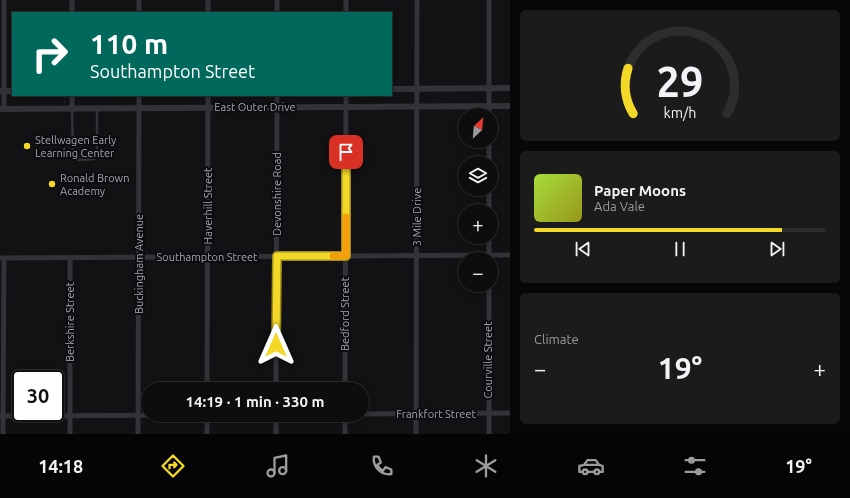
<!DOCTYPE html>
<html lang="en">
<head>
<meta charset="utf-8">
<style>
  body { margin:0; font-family:Ubuntu,sans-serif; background:#1c1b1c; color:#f1f3f6; height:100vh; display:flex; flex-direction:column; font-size:15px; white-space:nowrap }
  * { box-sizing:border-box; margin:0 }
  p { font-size:13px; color:#9b9c9e }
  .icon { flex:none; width:22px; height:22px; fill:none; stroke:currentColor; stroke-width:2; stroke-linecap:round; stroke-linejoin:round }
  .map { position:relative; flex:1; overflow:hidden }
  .details { display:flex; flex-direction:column; gap:10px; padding:10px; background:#080708; width:340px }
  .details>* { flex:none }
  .hud { position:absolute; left:12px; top:12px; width:380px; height:84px; border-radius:0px; box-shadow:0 2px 6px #0003,0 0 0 1px #2e2d2e; background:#00695c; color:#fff; overflow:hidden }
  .needle { width:26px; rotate:26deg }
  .fabs { position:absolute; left:458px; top:108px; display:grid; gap:8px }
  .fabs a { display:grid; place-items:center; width:40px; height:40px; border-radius:50%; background:#0e0d0e; box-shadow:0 2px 6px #0003,0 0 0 1px #2e2d2e; font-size:20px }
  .speed { position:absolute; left:12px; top:370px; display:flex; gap:8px; font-size:20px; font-weight:700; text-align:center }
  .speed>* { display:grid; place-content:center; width:52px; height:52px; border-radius:50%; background:#0e0d0e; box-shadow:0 2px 6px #0003,0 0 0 1px #2e2d2e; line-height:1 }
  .speed .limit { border:2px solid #111; border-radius:6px; background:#fff; color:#111 }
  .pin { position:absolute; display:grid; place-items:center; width:34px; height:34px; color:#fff; margin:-17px; border-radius:8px; box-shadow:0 2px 6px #0006 }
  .me { position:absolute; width:44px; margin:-22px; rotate:0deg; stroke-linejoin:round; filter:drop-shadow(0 0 3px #0008) }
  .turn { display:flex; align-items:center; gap:14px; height:84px; padding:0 12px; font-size:18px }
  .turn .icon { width:52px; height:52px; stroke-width:2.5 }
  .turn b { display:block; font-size:28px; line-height:34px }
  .big { font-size:30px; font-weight:600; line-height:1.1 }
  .details .card { flex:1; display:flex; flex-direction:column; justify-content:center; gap:6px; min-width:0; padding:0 14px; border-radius:6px; background:#1c1b1c }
  .details .dial { align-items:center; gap:0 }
  .dial svg { height:104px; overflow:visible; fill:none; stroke:#2e2d2e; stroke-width:7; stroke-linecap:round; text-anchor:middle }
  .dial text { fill:#f1f3f6; stroke:none }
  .song { display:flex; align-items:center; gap:12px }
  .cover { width:48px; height:48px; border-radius:6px; background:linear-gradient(135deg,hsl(80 70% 55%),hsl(60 70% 35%)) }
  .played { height:4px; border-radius:2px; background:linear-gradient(90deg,#f4d828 85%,#2e2d2e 85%) }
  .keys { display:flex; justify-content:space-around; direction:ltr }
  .heat { display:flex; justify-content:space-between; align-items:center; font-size:22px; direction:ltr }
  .trip { position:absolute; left:141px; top:382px; width:228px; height:40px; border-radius:20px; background:#0e0d0e; box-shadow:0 2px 6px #0003,0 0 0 1px #2e2d2e; font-weight:600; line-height:40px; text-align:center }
  .dock { display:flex; height:64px; justify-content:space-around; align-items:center; background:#060506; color:#9b9c9e }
  .dock .icon { width:28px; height:28px }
  .dock .current { color:#f4d828 }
  .dock b { font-size:18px; color:#f1f3f6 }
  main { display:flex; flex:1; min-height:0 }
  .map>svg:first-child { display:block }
</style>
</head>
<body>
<main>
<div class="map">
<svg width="510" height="434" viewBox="0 0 510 434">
  <rect width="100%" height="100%" fill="#121113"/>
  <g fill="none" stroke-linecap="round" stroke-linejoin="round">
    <polyline stroke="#38393f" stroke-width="1" stroke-dasharray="2 3" stroke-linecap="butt" points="64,103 65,97"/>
    <g stroke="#323238" stroke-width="2.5">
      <polyline points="72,109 73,156 78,160 94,159 97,156 97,108"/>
      <polyline points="73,142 97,142"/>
    </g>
    <g stroke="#323238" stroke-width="5">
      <polyline points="72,13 72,0"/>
      <polyline points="139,13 139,0"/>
      <polyline points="208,13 208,0"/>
      <polyline points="277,13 277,0"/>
      <polyline points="346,13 346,0"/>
      <polyline points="72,108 72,95"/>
      <polyline points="4,109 4,0"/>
      <polyline points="489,115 489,0"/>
      <polyline points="489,163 489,141"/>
      <polyline points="489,211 489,189"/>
      <polyline points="0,258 510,255"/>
      <polyline points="489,259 489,237"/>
      <polyline points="207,389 208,95"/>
      <polyline points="276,389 277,95"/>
      <polyline points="345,389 346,95"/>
      <polyline points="362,414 510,413"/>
      <polyline points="0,416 222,415"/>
      <polyline points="3,434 4,258"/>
      <polyline points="70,434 70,258"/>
      <polyline points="138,434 139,95"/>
      <polyline points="207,434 207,415"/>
      <polyline points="276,434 276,415"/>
      <polyline points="345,434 345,415"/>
      <polyline points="416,434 417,0"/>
      <polyline points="489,434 489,285"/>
    </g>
    <g stroke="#323238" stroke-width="6">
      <polyline points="391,89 510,88"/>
      <polyline points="0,91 13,91"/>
      <polyline points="0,109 510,106"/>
    </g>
  </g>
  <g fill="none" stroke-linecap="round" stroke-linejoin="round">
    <g stroke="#9f8c1a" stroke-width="10">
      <polyline id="route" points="276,345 277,256 346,256 346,152"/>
    </g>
    <use href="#route" stroke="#f4d828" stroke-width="7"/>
    <polyline stroke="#f59e0b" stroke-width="7" points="333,256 346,256 346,217"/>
  </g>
  <g fill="#f4d828" stroke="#0d0c0e" stroke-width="1.5">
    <circle cx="27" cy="146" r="4"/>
    <circle cx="52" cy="184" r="4"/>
  </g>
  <g text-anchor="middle" stroke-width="4" stroke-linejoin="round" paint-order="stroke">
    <g font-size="11" fill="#a2a4b4" stroke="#0d0c0e">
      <text x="255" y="111">East Outer Drive</text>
      <text transform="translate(277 194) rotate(-90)" y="4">Devonshire Road</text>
      <text transform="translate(208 206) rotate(-90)" y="4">Haverhill Street</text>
      <text transform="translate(417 217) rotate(-90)" y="4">3 Mile Drive</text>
      <text x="207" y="261">Southampton Street</text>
      <text transform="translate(139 264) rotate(-90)" y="4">Buckingham Avenue</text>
      <text transform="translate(345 314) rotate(-90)" y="4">Bedford Street</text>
      <text transform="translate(70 322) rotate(-90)" y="4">Berkshire Street</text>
      <text transform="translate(488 360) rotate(-90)" y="4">Courville Street</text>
      <text x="436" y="418">Frankfort Street</text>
    </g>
    <g font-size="11" fill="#a2a4b4" stroke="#0d0c0e" text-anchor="start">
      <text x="35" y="144">Stellwagen Early<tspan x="35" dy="13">Learning Center</tspan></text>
      <text x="60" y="182">Ronald Brown<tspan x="60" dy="13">Academy</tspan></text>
    </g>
  </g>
</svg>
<div class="fabs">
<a><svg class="needle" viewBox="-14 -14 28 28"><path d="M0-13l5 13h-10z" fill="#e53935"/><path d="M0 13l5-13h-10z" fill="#9b9c9e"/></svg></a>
<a><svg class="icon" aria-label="layers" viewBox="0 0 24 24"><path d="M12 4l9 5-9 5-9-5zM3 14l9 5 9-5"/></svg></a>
<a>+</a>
<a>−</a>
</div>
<div class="speed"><div class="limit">30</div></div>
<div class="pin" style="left:346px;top:152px;background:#d93025"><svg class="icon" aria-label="arrive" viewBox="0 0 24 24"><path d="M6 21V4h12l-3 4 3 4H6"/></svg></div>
<svg class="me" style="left:276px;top:345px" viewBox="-20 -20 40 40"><path d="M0-17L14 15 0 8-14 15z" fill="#f4d828" stroke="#fff" stroke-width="4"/></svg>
<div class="trip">14:19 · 1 min · 330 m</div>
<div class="hud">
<div class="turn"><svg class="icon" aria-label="right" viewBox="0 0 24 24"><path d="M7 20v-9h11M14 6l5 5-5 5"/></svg><div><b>110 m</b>Southampton Street</div></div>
</div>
</div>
<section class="details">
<div class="card dial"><svg viewBox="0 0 100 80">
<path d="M14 69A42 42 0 1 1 86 69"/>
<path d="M14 69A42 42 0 0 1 10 34" stroke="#f4d828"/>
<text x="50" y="56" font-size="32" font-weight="700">29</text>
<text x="50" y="72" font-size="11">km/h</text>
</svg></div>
<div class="card">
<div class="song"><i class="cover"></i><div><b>Paper Moons</b><p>Ada Vale</p></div></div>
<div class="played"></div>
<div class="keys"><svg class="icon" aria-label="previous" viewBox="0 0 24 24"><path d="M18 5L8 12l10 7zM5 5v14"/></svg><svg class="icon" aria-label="pause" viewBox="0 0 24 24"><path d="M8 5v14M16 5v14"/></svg><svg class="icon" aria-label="next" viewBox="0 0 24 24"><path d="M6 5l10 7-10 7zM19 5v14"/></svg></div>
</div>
<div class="card"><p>Climate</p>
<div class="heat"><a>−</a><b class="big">19°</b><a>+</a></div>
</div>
</section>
</main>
<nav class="dock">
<b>14:18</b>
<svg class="icon current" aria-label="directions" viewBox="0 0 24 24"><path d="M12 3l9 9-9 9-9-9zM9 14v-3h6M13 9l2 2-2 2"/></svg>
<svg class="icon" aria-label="music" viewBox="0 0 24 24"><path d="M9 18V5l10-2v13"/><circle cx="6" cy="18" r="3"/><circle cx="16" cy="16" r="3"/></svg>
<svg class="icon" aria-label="phone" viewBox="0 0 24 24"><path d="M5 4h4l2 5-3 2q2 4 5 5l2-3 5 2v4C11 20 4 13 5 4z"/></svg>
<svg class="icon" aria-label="climate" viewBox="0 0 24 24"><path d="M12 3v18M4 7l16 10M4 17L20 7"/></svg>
<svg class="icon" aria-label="car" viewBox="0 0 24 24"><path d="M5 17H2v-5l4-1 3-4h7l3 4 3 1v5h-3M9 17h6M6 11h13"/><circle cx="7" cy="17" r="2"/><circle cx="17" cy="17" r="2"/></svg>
<svg class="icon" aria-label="filters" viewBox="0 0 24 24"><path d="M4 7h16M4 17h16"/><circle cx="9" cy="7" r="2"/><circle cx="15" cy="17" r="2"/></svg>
<b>19°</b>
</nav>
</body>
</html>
